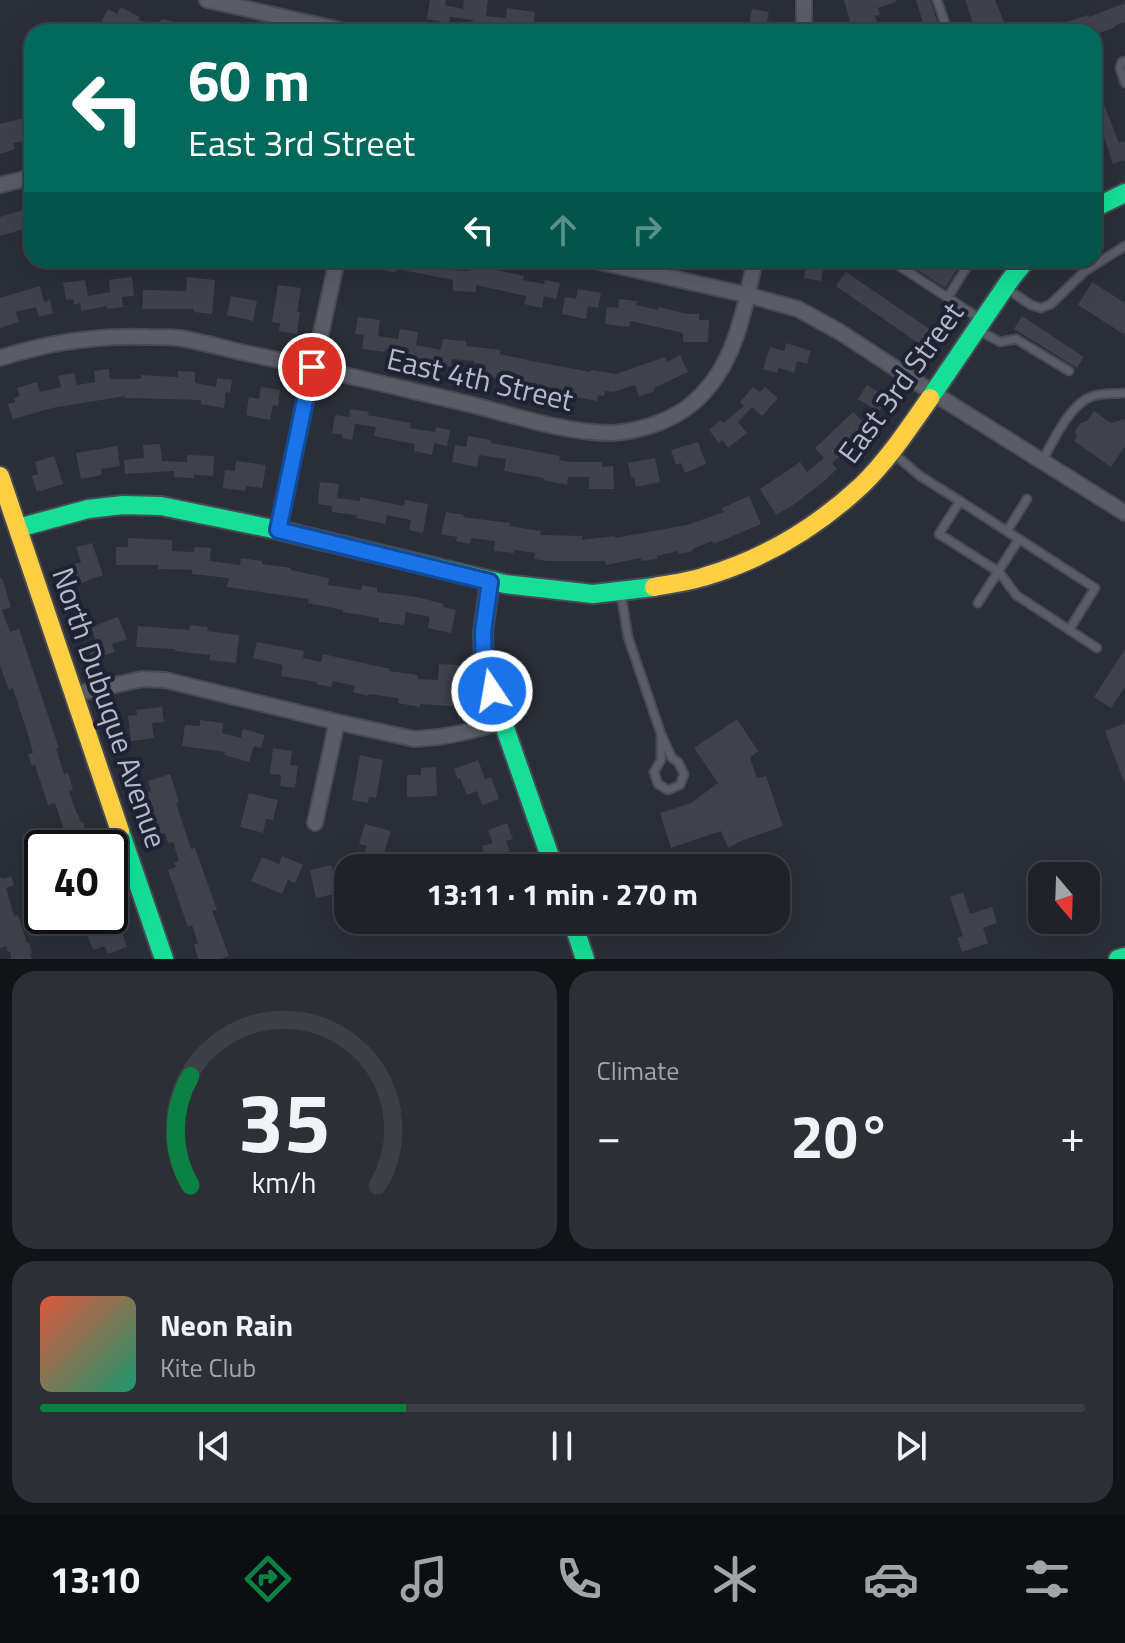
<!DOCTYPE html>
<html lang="en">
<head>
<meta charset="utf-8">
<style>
  body { margin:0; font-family:"Titillium Web",sans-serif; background:#2d2f36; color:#f1f3f6; height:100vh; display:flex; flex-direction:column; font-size:30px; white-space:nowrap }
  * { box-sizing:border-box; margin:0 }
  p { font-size:26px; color:#a2a4a8 }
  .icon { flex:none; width:44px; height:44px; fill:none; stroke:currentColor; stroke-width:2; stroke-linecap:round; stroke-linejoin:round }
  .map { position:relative; height:959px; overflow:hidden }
  .sheet { display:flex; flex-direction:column; gap:12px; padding:12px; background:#121317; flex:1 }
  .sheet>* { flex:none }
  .top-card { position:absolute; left:24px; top:24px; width:1078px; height:244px; border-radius:24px; box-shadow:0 8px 32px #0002,0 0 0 2px #3d3f47; background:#00695c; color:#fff; overflow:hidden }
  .needle { width:52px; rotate:161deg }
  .fabs { position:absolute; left:1028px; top:862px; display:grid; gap:16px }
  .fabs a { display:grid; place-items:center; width:72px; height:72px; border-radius:16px; background:#20222a; box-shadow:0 8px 32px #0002,0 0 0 2px #3d3f47; font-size:40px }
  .speed { position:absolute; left:24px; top:830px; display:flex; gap:16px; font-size:40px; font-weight:700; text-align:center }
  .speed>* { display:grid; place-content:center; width:104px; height:104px; border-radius:50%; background:#20222a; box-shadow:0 8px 32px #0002,0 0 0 2px #3d3f47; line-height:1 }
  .speed .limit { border:4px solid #111; border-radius:12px; background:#fff; color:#111 }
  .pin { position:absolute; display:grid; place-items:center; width:68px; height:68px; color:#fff; margin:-34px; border:4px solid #fff; border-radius:50%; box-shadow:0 2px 8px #0007 }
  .me { position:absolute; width:88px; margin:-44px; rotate:348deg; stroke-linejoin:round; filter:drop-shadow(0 0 6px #0008) }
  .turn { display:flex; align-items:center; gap:28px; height:168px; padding:0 32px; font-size:36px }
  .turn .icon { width:104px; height:104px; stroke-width:2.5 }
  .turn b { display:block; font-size:56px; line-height:68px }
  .lanes { display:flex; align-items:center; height:76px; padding:0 32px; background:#0003; justify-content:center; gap:40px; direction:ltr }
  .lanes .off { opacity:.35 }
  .big { font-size:60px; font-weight:700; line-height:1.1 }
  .sheet .widget { flex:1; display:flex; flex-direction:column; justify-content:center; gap:12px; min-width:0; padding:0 28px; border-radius:24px; background:#2d2f36 }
  .sheet .dial { align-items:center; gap:0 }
  .dial svg { height:208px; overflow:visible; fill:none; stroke:#3d3f47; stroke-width:7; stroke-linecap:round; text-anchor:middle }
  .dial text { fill:#f1f3f6; stroke:none }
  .song { display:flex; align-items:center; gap:24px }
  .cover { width:96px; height:96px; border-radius:12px; background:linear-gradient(135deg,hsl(10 70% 55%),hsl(160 70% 35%)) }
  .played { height:8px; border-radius:4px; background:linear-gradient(90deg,#0b8043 35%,#3d3f47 35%) }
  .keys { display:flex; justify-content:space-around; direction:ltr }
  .heat { display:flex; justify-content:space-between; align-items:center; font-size:44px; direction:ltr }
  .sheet .tiles { flex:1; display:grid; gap:12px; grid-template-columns:1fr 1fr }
  .widget:last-child { grid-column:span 2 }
  .trip { position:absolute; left:334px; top:854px; width:456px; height:80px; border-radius:24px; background:#20222a; box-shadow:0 8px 32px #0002,0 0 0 2px #3d3f47; font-weight:700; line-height:80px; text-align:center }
  .menu { display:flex; height:128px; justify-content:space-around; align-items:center; background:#0d0e11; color:#a2a4a8 }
  .menu .icon { width:56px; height:56px }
  .menu .on { color:#0b8043 }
  .menu b { font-size:36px; color:#f1f3f6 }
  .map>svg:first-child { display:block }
</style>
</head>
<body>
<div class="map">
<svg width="1125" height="959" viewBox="0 0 1125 959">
  <rect width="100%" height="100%" fill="#2a2e38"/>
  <g fill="#3f424c">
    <polygon points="430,0 446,0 445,5 463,9 464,0 488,0 486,16 506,18 507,8 535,12 532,32 490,32 471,29 473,20 450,17 449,23 427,19"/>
    <polygon points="844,0 896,0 896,2 878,8 880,15 875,16 880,32 853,32"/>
    <polygon points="916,0 930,0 941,32 926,32"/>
    <polygon points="965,0 995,0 1004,22 976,32"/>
    <polygon points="1125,3 1125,22 1116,25 1113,28 1094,35 1094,32 1067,32 1064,23 1088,15 1089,17"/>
    <polygon points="121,7 140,17 138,20 160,25 161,19 201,28 201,32 138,32 126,26 123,32 107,32 98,27 108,9 117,14"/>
    <polygon points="752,9 769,12 767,21 778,23 776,32 748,32"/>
    <polygon points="1095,81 1119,143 1125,141 1125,160 1113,164 1103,134 1099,135 1094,121 1094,82"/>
    <polygon points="32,116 32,139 13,143 15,149 0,154 0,124"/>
    <polygon points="26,209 31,227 0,236 0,217"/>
    <polygon points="377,260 447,260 445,270 469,271 469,264 483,265 483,267 524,276 523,280 544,284 545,280 560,283 556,299 544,296 542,308 524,304 526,296 476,285 476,292 453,291 453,280 397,269 396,272 386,271 387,267 376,265"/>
    <polygon points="807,260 825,260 821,281 804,278"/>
    <polygon points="902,260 946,260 958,268 945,288"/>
    <polygon points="846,272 934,332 924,347 836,286"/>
    <polygon points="132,277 134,296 122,297 123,307 107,309 107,306 81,311 80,303 74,305 73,299 66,300 63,283 85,280 88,296 110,292 109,280"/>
    <polygon points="187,277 215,280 212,314 194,312 194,309 142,309 143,290 186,291"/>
    <polygon points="1092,282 1125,303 1125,335 1078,305"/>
    <polygon points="278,285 301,288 297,312 300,312 297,334 279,331 280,323 272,322"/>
    <polygon points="40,286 44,302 50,300 53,313 39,317 36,307 16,312 19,322 0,328 0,298"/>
    <polygon points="578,289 601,293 598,308 588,306 586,319 562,314 565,297 576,299"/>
    <polygon points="231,296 257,301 253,321 227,315"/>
    <polygon points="619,299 637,301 636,305 658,310 659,307 687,314 699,314 699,320 709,320 708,342 683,342 683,333 630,321 629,327 605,324 607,307 618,308"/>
    <polygon points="1022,316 1084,357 1077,368 1014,329"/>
    <polygon points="358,317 380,320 378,336 398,339 400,329 418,332 416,345 441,350 443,339 466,341 466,346 500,350 500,354 537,362 590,372 591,370 616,374 665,357 667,362 680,355 688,372 654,388 655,391 639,397 635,385 613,392 605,391 604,396 598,395 597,401 581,398 558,393 559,389 536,385 536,388 521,385 521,381 497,377 497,378 481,377 482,364 474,363 474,361 452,359 451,367 429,364 429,363 410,359 411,354 386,349 385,352 362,349 364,335 355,334"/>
    <polygon points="786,343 811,351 807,364 797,361 794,373 779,368 777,373 763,369 770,347 784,351"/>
    <polygon points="109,369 110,379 138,379 141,378 141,375 178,377 178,371 195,372 195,383 216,387 217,378 232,380 230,393 226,392 224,408 201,404 201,400 125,398 125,396 52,408 13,419 8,404 15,402 14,398 20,396 17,388 37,382 40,392 61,387 58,376 74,373 77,385 95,382 94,371"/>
    <polygon points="867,385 880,393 883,388 896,396 887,410 882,407 879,412 858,399"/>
    <polygon points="261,387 280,390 278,406 273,405 270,420 246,415 249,397 259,399"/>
    <polygon points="753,387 760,392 765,387 778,398 762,416 752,407 738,422 747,433 728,448 722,440 719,443 709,430 721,420 723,423 744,406 740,402"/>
    <polygon points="350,409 369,412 368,415 411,423 410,428 435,432 436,427 450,430 447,446 434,443 432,455 414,451 415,444 374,436 376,427 355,424 352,440 342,438 343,435 332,433 335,415 349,417"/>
    <polygon points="1094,411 1111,423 1125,419 1125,446 1111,467 1074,441 1077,437 1075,431 1081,423 1087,421"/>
    <polygon points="853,412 872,430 853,451 850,448 832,463 837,469 822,483 793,505 776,515 760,489 800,462 807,472 824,458 815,448"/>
    <polygon points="468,436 491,440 491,443 560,456 559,460 571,462 602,462 602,467 613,466 614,489 589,489 589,477 568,477 567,485 544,480 544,478 504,471 506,459 479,455 477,467 452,462 455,445 466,447"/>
    <polygon points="698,442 706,464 685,473 681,463 676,465 671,450"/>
    <polygon points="160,444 162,461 187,462 187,455 214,456 213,476 194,475 194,478 174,477 174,471 125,474 124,460 144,458 143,445"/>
    <polygon points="117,446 120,466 101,469 102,475 81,479 76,453"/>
    <polygon points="54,456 63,484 37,492 32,476 38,474 35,462"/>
    <polygon points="655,458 660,482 636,487 634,477 631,478 628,463"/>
    <polygon points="236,461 266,465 262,488 246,486 245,491 223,488 225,470 235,471"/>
    <polygon points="320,482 339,484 337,498 360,501 360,497 404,506 405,500 428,504 423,533 409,530 411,520 387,515 385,524 356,518 357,515 332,512 332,506 318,504"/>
    <polygon points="749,496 761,524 714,544 712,541 692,549 693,551 678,554 678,551 657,556 657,559 641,561 641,558 606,565 605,561 548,561 534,559 535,553 514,550 514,553 494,551 495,541 471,538 470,544 456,541 457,537 441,534 446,512 464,515 463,517 510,523 509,526 541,531 540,535 582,536 582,540 615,536 615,538 687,525 724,512 722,508"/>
    <polygon points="128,538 172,540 172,551 194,552 195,547 211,548 210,561 240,565 241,558 262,561 262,564 291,568 291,570 329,578 328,585 361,590 362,585 377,588 377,592 417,597 444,604 443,607 456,610 451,633 428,628 430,617 406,612 404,625 379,622 379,618 343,612 343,610 308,603 309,599 227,587 229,578 192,574 192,570 158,569 158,565 116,565 116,547 128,547"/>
    <polygon points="92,543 103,575 76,585 69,566 81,562 76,547"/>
    <polygon points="0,578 2,578 11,607 2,610 10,632 19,629 59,748 56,748 64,774 68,773 73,790 69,791 77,814 78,814 81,823 83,822 88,838 91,837 94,848 64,848 63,846 74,842 73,839 68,841 55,803 48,805 35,765 32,766 28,754 33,753 30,741 13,688 9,690 0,666"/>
    <polygon points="118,617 127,639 112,644 115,652 92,659 87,644 96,641 91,627"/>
    <polygon points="190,625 208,627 207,631 239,635 236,663 209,660 210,655 174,651 175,649 136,647 138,626 189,630"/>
    <polygon points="257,642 304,651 303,658 321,662 323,654 390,669 389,671 418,675 418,679 438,680 439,664 459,665 458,686 454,686 453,706 420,704 420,707 398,703 398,698 369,694 368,696 353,692 355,686 333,681 331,687 316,684 317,682 281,676 283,665 253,658"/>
    <polygon points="1125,649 1125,687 1111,708 1094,697"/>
    <polygon points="162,707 164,722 152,723 154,738 131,741 128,716 137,715 136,710"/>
    <polygon points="737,719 758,751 750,758 757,778 766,776 783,826 741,841 728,848 721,831 671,848 660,813 691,803 718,783 694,748"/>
    <polygon points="200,720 223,723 222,733 241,738 243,729 265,735 261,748 254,746 249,762 224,755 225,752 182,746 185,725 200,726"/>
    <polygon points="1125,723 1125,782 1124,782 1105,731"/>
    <polygon points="273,748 292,751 290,765 298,766 295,788 280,786 281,775 270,774"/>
    <polygon points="360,755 383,760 376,798 369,797 368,803 352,800"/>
    <polygon points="478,760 485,779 491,777 499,799 482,805 477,791 467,795 460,778 458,779 454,769"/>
    <polygon points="436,767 437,796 407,797 407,775 421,775 421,768"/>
    <polygon points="170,774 179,802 176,803 191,849 195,848 217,910 212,911 229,956 220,959 198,959 194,945 198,943 192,925 188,927 168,870 176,867 174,863 179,861 173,842 168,843 165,833 156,835 143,793 151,791 148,781"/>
    <polygon points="249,793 278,800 273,820 266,819 263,833 240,827"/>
    <polygon points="507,823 513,839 506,841 510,851 505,852 508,860 488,866 482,846 493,843 488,830"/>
    <polygon points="365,824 391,831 384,852 391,854 387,867 362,860 367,846 359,844"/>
    <polygon points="282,856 303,865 295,883 288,880 282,894 251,881 262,857 279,864"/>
    <polygon points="331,865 334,876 348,873 348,891 316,898 310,870"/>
    <polygon points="11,876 14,885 6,888 14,916 18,915 27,943 29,943 32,953 30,954 32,959 11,959 10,951 8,952 6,946 0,948 0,878 3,877 3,879"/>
    <polygon points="963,892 970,914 992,907 997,923 983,928 988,943 962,952 957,938 963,936 950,897"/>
    <polygon points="84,924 107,924 109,931 120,927 127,947 108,954 105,946 93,950"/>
  </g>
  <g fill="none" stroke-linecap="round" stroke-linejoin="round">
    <g stroke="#484b55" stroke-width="11">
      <g id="lane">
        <polyline points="937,0 948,32"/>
        <polyline points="1125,61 1122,62 1120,68 1125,83"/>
        <polyline points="890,260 982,320"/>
        <polyline points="1006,288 1031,305 1041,308 1051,304 1085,271 1125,246"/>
        <polyline points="948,297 966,268 966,262 963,260"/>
        <polyline points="978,330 1000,342 1016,339 1069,371"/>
        <polyline points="893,453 920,476 960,501 939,534 999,572 1016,595 1097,648"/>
        <path d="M1042 461C1053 442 1070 403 1093 396 1103 393 1115 394 1125 393"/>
        <polyline points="960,501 1095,588 1069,630"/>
        <polyline points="1007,531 1027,499"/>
        <polyline points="621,594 628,637 661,734 672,758 678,762 684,774 680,785 668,790 658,784 654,772 661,760 661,734"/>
        <polyline points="978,603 1019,539"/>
      </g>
    </g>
    <g stroke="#484b55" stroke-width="18">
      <g id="street">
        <polyline points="207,0 349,32"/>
        <polyline points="804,32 804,0"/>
        <polyline points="0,185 32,177"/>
        <polyline points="591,260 748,295 798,309 840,332 933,393 1125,513"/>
        <path d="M0 358C49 342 97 335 149 337 159 337 169 337 179 338 203 342 227 349 250 354 323 369 396 387 469 404 513 415 565 433 611 433 636 432 665 423 685 409 734 374 743 315 755 260"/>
        <polyline points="278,530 337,260"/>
        <polyline points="75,694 142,679 165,680 337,722 414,739 439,737 461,733 504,722"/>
        <polyline points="315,823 337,722"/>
      </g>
    </g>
    <g stroke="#484b55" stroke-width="22">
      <g id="fast">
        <polyline points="1094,208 1125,193"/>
        <polyline points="930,398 1010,280 1026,260"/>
        <polyline points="18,528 88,509 123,505 161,506 278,530 505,584 593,594 654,587"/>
        <polyline points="490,582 483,632 484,661 492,691 554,868"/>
        <polyline points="120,831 164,959"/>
        <polyline points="572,920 585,959"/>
        <polyline points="1118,959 1125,957"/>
      </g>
    </g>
    <g stroke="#484b55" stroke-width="22">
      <g id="slow">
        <polyline points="0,476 120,831"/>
        <path d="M654 587C670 584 687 582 703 577 762 560 817 527 862 485 888 460 909 428 930 398"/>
      </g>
    </g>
    <use href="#lane" stroke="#5a5d66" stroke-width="7"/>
    <use href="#street" stroke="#5a5d66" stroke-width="14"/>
    <use href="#fast" stroke="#16e098" stroke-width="18"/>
    <use href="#slow" stroke="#ffcf43" stroke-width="18"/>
  </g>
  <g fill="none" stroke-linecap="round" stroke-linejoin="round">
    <g stroke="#114b97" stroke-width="20">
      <polyline id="route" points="312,367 278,530 490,582 483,632 484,661 492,691"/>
    </g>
    <use href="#route" stroke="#1a73e8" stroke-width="14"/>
  </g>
  <g text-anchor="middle" stroke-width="8" stroke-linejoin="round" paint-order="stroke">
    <g font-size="30" fill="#b4b9c9" stroke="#1d2333">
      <text transform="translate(480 380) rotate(13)" y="10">East 4th Street</text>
      <text transform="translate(901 383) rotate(-54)" y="10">East 3rd Street</text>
      <text transform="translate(109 708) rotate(71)" y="10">North Dubuque Avenue</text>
    </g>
  </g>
</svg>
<div class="fabs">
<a><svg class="needle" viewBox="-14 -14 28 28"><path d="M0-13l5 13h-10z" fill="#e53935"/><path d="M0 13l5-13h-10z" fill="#a2a4a8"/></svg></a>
</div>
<div class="speed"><div class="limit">40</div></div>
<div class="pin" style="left:312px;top:367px;background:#d93025"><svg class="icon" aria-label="arrive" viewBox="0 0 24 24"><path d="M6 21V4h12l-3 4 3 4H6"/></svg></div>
<svg class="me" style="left:492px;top:691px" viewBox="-20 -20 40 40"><circle r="17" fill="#1a73e8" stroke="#fff" stroke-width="3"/><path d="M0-11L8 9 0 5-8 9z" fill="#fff"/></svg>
<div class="trip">13:11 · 1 min · 270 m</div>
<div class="top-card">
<div class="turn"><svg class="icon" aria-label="left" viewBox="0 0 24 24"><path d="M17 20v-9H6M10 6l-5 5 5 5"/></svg><div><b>60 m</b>East 3rd Street</div></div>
<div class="lanes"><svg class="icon" aria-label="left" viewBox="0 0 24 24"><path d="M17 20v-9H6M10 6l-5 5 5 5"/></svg><svg class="icon off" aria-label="ahead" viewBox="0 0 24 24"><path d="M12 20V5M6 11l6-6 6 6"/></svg><svg class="icon off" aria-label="right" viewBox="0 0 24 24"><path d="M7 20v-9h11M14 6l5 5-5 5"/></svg></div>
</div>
</div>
<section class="sheet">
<div class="tiles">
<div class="widget dial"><svg viewBox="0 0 100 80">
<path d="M14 69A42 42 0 1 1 86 69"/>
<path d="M14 69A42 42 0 0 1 14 27" stroke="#0b8043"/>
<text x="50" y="56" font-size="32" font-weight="700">35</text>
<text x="50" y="72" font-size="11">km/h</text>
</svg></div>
<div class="widget"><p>Climate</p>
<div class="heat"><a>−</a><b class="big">20°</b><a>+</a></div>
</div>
<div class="widget">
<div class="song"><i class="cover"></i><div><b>Neon Rain</b><p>Kite Club</p></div></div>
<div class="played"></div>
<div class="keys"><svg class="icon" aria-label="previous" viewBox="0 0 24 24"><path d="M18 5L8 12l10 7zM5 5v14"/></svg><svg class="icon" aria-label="pause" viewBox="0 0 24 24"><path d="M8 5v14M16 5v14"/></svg><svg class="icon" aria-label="next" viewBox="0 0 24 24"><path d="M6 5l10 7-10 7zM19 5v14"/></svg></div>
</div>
</div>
</section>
<nav class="menu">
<b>13:10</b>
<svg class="icon on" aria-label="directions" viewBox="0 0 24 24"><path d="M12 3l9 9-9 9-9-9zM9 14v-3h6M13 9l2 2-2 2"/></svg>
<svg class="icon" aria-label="music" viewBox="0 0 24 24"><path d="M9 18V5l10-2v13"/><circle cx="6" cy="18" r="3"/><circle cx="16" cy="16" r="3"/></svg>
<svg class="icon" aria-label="phone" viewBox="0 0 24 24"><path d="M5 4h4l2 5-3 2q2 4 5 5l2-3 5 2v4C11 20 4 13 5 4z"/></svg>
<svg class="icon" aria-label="climate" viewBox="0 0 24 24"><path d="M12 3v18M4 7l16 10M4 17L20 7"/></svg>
<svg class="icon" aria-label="car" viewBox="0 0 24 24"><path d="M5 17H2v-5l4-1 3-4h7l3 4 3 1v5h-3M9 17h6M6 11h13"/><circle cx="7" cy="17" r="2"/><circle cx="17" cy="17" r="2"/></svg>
<svg class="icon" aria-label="filters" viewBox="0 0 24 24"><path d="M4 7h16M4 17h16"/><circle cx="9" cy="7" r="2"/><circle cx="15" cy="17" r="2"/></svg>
</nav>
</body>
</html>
